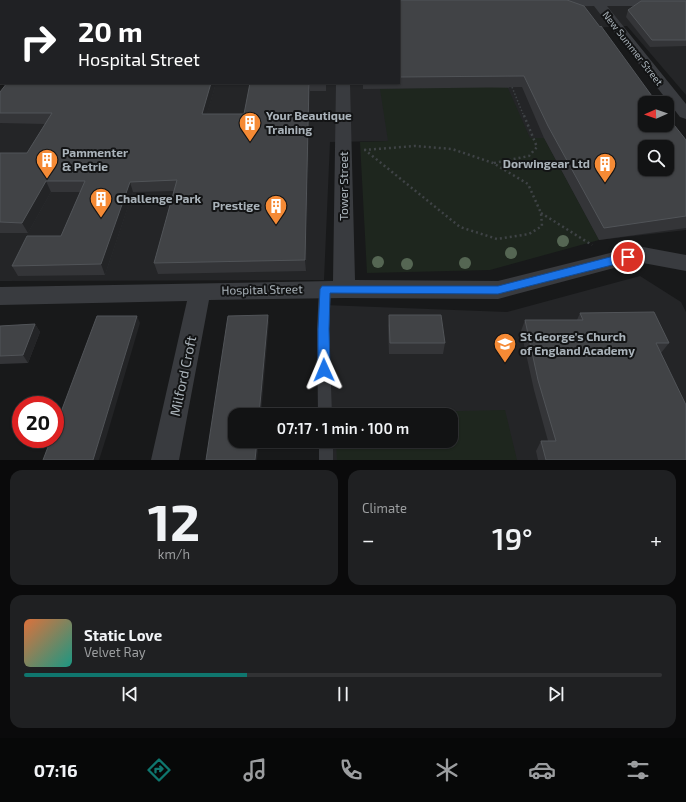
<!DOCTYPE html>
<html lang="en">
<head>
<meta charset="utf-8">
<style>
  body { margin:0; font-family:"Exo 2",sans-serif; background:#1f2022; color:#f1f3f6; height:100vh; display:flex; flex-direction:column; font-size:15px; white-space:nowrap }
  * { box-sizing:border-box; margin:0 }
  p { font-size:13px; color:#9c9ea0 }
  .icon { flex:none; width:22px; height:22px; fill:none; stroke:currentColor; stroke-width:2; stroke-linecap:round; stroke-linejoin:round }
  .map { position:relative; height:460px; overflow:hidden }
  .drawer { display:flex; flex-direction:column; gap:10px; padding:10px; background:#0a0a0b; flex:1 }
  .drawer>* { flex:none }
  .top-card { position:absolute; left:0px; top:0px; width:400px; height:84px; box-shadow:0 1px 3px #0004,0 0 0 1px #313234; background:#202124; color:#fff; overflow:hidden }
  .needle { width:26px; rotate:268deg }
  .buttons { position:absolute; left:638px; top:96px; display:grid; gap:8px }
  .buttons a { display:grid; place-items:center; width:36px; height:36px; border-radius:8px; background:#121314; box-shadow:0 1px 3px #0004,0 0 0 1px #313234; font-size:20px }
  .speed { position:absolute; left:12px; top:396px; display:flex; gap:8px; font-size:20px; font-weight:700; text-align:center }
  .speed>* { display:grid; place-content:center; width:52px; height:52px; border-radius:50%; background:#121314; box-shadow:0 1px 3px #0004,0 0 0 1px #313234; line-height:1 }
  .speed .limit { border:6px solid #d22; background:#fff; color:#111 }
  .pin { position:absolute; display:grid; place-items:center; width:34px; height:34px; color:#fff; margin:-17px; border:2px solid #fff; border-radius:50%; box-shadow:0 1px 4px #0007 }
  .me { position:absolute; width:44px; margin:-22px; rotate:359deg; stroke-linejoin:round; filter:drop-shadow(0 0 3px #0008) }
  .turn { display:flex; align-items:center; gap:14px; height:84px; padding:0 12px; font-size:18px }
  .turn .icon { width:52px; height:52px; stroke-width:2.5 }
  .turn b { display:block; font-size:28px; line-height:34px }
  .big { font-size:30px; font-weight:600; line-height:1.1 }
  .drawer .widget { flex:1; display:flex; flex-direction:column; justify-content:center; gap:6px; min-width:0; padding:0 14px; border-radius:12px; background:#1f2022 }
  .drawer .dial { align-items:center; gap:0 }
  .dial b { font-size:52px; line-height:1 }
  .song { display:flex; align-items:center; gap:12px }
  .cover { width:48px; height:48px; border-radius:6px; background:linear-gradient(135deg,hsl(20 70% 55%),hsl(170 70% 35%)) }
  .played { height:4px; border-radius:2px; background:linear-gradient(90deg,#0f766e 35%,#313234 35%) }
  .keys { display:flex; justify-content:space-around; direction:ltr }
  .heat { display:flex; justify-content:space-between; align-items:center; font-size:22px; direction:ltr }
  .drawer .tiles { flex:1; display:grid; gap:10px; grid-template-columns:1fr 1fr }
  .widget:last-child { grid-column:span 2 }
  .trip { position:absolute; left:228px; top:408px; width:230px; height:40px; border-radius:12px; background:#121314; box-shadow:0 1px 3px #0004,0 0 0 1px #313234; font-weight:600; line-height:40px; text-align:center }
  .tab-bar { display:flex; height:64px; justify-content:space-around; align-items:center; background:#070808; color:#9c9ea0 }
  .tab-bar .icon { width:28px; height:28px }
  .tab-bar .selected { color:#0f766e }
  .tab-bar b { font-size:18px; color:#f1f3f6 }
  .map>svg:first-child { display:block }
</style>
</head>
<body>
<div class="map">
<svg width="686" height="460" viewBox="0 0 686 460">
  <rect width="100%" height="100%" fill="#18191a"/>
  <g fill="#242527" fill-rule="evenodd">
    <path d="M686 0V95L627 26 591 28 645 103V125L686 152V230L599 240 544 138 330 142 324 280 0 281V107L19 83H399V1H377ZM645 147H667V169H645Z"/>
    <polygon points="640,276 681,302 686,312 686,460 323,460 323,441 451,441 451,415 323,415 324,305 507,312"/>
  </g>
  <g fill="#1e261e">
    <polygon points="507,86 530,138 544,138 599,240 490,270 367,273 360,142 388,141 380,89"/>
    <polygon points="505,410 517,460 337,460 336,441 451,441 451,415 336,415 336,414"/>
  </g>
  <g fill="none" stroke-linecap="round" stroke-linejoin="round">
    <polyline stroke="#3f4346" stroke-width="1.5" stroke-dasharray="1.5 2" stroke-linecap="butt" points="512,87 523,114"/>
    <g stroke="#3f4346" stroke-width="2.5" stroke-dasharray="2 3" stroke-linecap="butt">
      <polyline points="364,150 415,146 452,149 493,163 528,184 541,213 542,226 529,234 497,239 460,227 365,150"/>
      <polyline points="494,163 529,156 537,147 523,113"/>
      <polyline points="541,213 592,245"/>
    </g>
    <g fill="#393b3f" fill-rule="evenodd">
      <polygon points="325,285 329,286 331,289 329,329 332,415 318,415 317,329 319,289 321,286"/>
      <rect x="319" y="441" width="14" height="19"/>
    </g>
    <g fill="#393b3f" fill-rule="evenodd">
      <rect x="336" y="0" width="12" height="1"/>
      <polygon points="543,0 686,0 686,6 607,6 686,104 686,119 680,117 594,6 547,7 543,6 541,3"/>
      <polygon points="0,76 1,83 6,83 0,85"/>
      <polygon points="336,83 350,83 355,280 498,281 614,252 643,247 686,255 686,271 643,263 614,268 498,299 344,298 209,300 179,460 151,460 187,301 0,305 0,287 333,281"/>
    </g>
  </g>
  <g fill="#556653">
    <circle cx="563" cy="241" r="6"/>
    <circle cx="511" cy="253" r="6"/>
    <circle cx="378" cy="262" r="6"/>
    <circle cx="465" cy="263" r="6"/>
    <circle cx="407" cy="264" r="6"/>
  </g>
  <g fill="#343538">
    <polygon points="399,1 673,124 686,140 686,228 599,240 544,138 522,87 363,89 363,83 399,83"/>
    <polygon points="686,1 686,46 650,47 626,17 628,10"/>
    <polygon points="7,83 216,83 207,114 244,114 250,83 326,83 326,91 310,91 306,271 158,274 154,263 174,191 133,192 105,275 18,276 12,266 61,236 80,192 51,192 28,233 0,233 0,153 27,153 45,124 0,123 0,92"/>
    <polygon points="580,313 669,343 661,353 686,460 538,460 536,451 541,441 548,441 534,390 521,331 525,320 577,320"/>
    <polygon points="389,315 445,343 443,354 389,354 388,326"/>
    <polygon points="35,324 40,332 28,363 0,364 0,326"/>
  </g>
  <g fill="#232426">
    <polygon points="22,0 33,0 32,1 22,1"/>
    <polygon points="1,26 1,40 0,41 0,27"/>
    <polygon points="211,83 216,83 204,125 202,114"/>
    <polygon points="309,83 310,91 306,271 305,260"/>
    <polygon points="46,181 51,192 28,233 22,223"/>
    <polygon points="130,182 133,192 105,275 101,264"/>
    <polygon points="268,315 269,322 261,415 259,415"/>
    <polygon points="137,316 140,323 107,435 99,460 93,460"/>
    <polygon points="35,324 40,332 28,363 23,355"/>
    <polygon points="257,441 259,441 257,460 255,460"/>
  </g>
  <g fill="#414346" stroke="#515458" fill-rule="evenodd">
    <polygon points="0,0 22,0 22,1 1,1 1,26 0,27"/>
    <polygon points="68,0 236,0 236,1 67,1"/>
    <rect x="267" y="0" width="58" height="1"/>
    <path d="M368 0H567L584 6 600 27 601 26 657 103H645V125H667V116L686 140V216L604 228 548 126 524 76 399 77V1H367ZM645 147H667V169H645Z"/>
    <polygon points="641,1 686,1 686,40 652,40 628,10"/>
    <polygon points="7,83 211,83 202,114 244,114 250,83 309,83 305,260 154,263 177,180 130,182 101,264 12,266 27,236 61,236 85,181 46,181 22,223 0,222 0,153 27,153 52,113 0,113 0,92"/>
    <polygon points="654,312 669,343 656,343 686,405 686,460 546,460 541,441 556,441 538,380 525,320 583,320 580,313"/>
    <polygon points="268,315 259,415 235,415 235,441 257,441 255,460 206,460 228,316"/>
    <polygon points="389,315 441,315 445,343 390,343"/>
    <polygon points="97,316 137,316 93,460 43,460 51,439 55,439 55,428"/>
    <polygon points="35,324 23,355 0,356 0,326"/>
  </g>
  <polygon fill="#1a73e8" stroke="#114b97" points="628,254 633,257 632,260 498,294 330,293 329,329 330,370 328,373 324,375 320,373 318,370 318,329 320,289 322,286 498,286 614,256"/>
  <defs>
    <g id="building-pin" transform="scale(1.15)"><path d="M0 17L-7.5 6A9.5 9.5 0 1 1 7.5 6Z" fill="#f58a35" stroke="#131415"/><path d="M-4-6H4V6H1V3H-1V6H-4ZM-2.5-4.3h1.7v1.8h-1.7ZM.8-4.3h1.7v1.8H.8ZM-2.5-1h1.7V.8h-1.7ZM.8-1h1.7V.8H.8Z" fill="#fff"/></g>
    <g id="school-pin" transform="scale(1.15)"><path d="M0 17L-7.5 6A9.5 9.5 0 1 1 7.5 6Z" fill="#f58a35" stroke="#131415"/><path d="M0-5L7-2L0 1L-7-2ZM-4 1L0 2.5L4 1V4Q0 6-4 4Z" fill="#fff"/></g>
  </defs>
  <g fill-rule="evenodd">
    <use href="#building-pin" x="250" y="123"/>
    <use href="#building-pin" x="47" y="160"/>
    <use href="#building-pin" x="605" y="164"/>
    <use href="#building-pin" x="101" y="199"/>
    <use href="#building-pin" x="276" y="206"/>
    <use href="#school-pin" x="505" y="344"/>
  </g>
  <g text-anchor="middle" stroke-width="4" stroke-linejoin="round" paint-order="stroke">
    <g font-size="10" fill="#aab3ba" stroke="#131415">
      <text transform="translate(633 48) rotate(52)" y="4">New Summer Street</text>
    </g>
    <g font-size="12" font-weight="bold" fill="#aab3ba" stroke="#131415" text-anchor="start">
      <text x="266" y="120">Your Beautique<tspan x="266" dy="14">Training</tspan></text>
      <text x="62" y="157">Pammenter<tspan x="62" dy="14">&amp; Petrie</tspan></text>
      <text x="590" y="168" text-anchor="end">Dorwingear Ltd</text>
      <text x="116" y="203">Challenge Park</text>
      <text x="260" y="210" text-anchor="end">Prestige</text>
      <text x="520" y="341">St George's Church<tspan x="520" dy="14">of England Academy</tspan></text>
    </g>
    <g font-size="12" fill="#aab3ba" stroke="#131415">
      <text transform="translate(344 186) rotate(-90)" y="4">Tower Street</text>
      <text transform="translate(262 290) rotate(-1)" y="4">Hospital Street</text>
    </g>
    <g font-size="14" fill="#aab3ba" stroke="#131415">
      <text transform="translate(183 376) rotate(-78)" y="5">Milford Croft</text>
    </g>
  </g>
</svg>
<div class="buttons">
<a><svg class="needle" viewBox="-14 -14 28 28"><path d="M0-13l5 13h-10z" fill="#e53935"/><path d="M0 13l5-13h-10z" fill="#9c9ea0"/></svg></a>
<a><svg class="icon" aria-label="search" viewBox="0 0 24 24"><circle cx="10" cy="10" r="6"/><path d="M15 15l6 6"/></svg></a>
</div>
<div class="speed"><div class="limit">20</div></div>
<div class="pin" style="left:628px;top:257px;background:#d93025"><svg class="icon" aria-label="arrive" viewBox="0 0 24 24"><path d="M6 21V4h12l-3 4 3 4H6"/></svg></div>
<svg class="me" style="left:324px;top:370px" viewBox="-20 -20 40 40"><path d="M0-17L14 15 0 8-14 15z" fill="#1a73e8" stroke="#fff" stroke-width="4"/></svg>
<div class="trip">07:17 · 1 min · 100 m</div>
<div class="top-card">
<div class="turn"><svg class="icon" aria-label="right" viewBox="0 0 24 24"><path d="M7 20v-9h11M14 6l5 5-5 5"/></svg><div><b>20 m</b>Hospital Street</div></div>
</div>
</div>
<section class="drawer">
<div class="tiles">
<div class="widget dial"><b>12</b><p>km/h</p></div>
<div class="widget"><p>Climate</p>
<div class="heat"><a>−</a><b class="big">19°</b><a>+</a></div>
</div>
<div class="widget">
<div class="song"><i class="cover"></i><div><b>Static Love</b><p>Velvet Ray</p></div></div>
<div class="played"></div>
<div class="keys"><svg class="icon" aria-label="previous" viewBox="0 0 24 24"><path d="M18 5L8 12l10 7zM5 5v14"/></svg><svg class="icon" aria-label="pause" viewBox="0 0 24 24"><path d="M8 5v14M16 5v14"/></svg><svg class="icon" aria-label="next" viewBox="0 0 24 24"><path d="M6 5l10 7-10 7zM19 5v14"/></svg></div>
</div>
</div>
</section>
<nav class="tab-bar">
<b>07:16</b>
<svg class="icon selected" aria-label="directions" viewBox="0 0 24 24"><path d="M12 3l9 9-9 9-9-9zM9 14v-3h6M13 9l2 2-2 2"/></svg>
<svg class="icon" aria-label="music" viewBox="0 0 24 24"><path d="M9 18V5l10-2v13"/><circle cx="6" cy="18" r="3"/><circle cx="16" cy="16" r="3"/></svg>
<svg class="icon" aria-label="phone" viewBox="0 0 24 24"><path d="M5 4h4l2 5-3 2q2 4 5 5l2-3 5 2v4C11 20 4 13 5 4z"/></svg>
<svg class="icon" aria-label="climate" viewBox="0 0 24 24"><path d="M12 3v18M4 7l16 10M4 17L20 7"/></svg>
<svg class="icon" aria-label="car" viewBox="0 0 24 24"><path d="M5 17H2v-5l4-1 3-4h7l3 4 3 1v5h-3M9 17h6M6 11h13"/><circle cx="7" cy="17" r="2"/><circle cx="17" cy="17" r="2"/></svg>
<svg class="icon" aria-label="filters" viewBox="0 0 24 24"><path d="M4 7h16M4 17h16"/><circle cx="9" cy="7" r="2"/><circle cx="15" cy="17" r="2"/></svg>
</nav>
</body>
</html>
